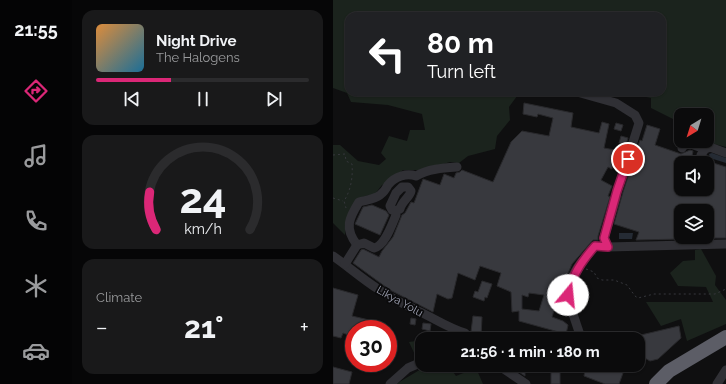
<!DOCTYPE html>
<html lang="en">
<head>
<meta charset="utf-8">
<style>
  body { margin:0; font-family:Raleway,sans-serif; background:#19191a; color:#f1f3f6; height:100vh; display:flex; flex-direction:column; font-size:15px; white-space:nowrap }
  * { box-sizing:border-box; margin:0 }
  p { font-size:13px; color:#9a9b9d }
  .icon { flex:none; width:22px; height:22px; fill:none; stroke:currentColor; stroke-width:2; stroke-linecap:round; stroke-linejoin:round }
  .map { position:relative; flex:1; overflow:hidden }
  .panel { display:flex; flex-direction:column; gap:10px; padding:10px; background:#060607; width:261px }
  .panel>* { flex:none }
  .top-card { position:absolute; left:12px; top:12px; width:321px; height:84px; border-radius:12px; box-shadow:0 1px 3px #0004,0 0 0 1px #2b2b2d; background:#202124; color:#fff; overflow:hidden }
  .needle { width:26px; rotate:218deg }
  .fabs { position:absolute; left:341px; top:108px; display:grid; gap:8px }
  .fabs a { display:grid; place-items:center; width:40px; height:40px; border-radius:8px; background:#0b0b0c; box-shadow:0 1px 3px #0004,0 0 0 1px #2b2b2d; font-size:20px }
  .speed { position:absolute; left:12px; top:320px; display:flex; gap:8px; font-size:20px; font-weight:700; text-align:center }
  .speed>* { display:grid; place-content:center; width:52px; height:52px; border-radius:50%; background:#0b0b0c; box-shadow:0 1px 3px #0004,0 0 0 1px #2b2b2d; line-height:1 }
  .speed .limit { border:6px solid #d22; background:#fff; color:#111 }
  .pin { position:absolute; display:grid; place-items:center; width:34px; height:34px; color:#fff; margin:-17px; border:2px solid #fff; border-radius:50%; box-shadow:0 1px 4px #0007 }
  .me { position:absolute; width:44px; margin:-22px; rotate:17deg; stroke-linejoin:round; filter:drop-shadow(0 0 3px #0008) }
  .turn { display:flex; align-items:center; gap:14px; height:84px; padding:0 16px; font-size:18px }
  .turn .icon { width:52px; height:52px; stroke-width:2.5 }
  .turn b { display:block; font-size:28px; line-height:34px }
  .big { font-size:30px; font-weight:700; line-height:1.1 }
  .panel .widget { flex:1; display:flex; flex-direction:column; justify-content:center; gap:6px; min-width:0; padding:0 14px; border-radius:12px; background:#19191a }
  .panel .dial { align-items:center; gap:0 }
  .dial svg { height:104px; overflow:visible; fill:none; stroke:#2b2b2d; stroke-width:7; stroke-linecap:round; text-anchor:middle }
  .dial text { fill:#f1f3f6; stroke:none }
  .song { display:flex; align-items:center; gap:12px }
  .cover { width:48px; height:48px; border-radius:6px; background:linear-gradient(135deg,hsl(30 70% 55%),hsl(200 70% 35%)) }
  .played { height:4px; border-radius:2px; background:linear-gradient(90deg,#db2777 35%,#2b2b2d 35%) }
  .keys { display:flex; justify-content:space-around; direction:ltr }
  .heat { display:flex; justify-content:space-between; align-items:center; font-size:22px; direction:ltr }
  .trip { position:absolute; left:82px; top:332px; width:230px; height:40px; border-radius:12px; background:#0b0b0c; box-shadow:0 1px 3px #0004,0 0 0 1px #2b2b2d; font-weight:700; line-height:40px; text-align:center }
  main { display:flex; flex:1; min-height:0 }
  .dock { display:flex; flex-direction:column; width:72px; justify-content:space-around; align-items:center; background:#040405; color:#9a9b9d }
  .dock .icon { width:28px; height:28px }
  .dock .active { color:#db2777 }
  .dock b { font-size:18px; color:#f1f3f6 }
  .map>svg:first-child { display:block }
</style>
</head>
<body>
<main>
<nav class="dock">
<b>21:55</b>
<svg class="icon active" aria-label="directions" viewBox="0 0 24 24"><path d="M12 3l9 9-9 9-9-9zM9 14v-3h6M13 9l2 2-2 2"/></svg>
<svg class="icon" aria-label="music" viewBox="0 0 24 24"><path d="M9 18V5l10-2v13"/><circle cx="6" cy="18" r="3"/><circle cx="16" cy="16" r="3"/></svg>
<svg class="icon" aria-label="phone" viewBox="0 0 24 24"><path d="M5 4h4l2 5-3 2q2 4 5 5l2-3 5 2v4C11 20 4 13 5 4z"/></svg>
<svg class="icon" aria-label="climate" viewBox="0 0 24 24"><path d="M12 3v18M4 7l16 10M4 17L20 7"/></svg>
<svg class="icon" aria-label="car" viewBox="0 0 24 24"><path d="M5 17H2v-5l4-1 3-4h7l3 4 3 1v5h-3M9 17h6M6 11h13"/><circle cx="7" cy="17" r="2"/><circle cx="17" cy="17" r="2"/></svg>
</nav>
<section class="panel">
<div class="widget">
<div class="song"><i class="cover"></i><div><b>Night Drive</b><p>The Halogens</p></div></div>
<div class="played"></div>
<div class="keys"><svg class="icon" aria-label="previous" viewBox="0 0 24 24"><path d="M18 5L8 12l10 7zM5 5v14"/></svg><svg class="icon" aria-label="pause" viewBox="0 0 24 24"><path d="M8 5v14M16 5v14"/></svg><svg class="icon" aria-label="next" viewBox="0 0 24 24"><path d="M6 5l10 7-10 7zM19 5v14"/></svg></div>
</div>
<div class="widget dial"><svg viewBox="0 0 100 80">
<path d="M14 69A42 42 0 1 1 86 69"/>
<path d="M14 69A42 42 0 0 1 9 40" stroke="#db2777"/>
<text x="50" y="56" font-size="32" font-weight="700">24</text>
<text x="50" y="72" font-size="11">km/h</text>
</svg></div>
<div class="widget"><p>Climate</p>
<div class="heat"><a>−</a><b class="big">21°</b><a>+</a></div>
</div>
</section>
<div class="map">
<svg width="393" height="384" viewBox="0 0 393 384">
  <rect width="100%" height="100%" fill="#0f0f10"/>
  <g fill="#1b231d">
    <path d="M0 0H393V147L370 141H374V115H348V123L318 108V98L289 92H329V16H16V92H187L176 107 177 120 164 136 162 149 135 156 126 163 117 162 90 170H70L55 184 49 185 42 194C39 195 35 195 32 196 18 201 14 222 12 235L0 223V145H7L25 161 46 165 53 159 48 153 56 136 74 141 77 130H92L89 114 55 105 18 102 14 93 0 88Z"/>
    <polygon points="368,249 383,276 382,285 393,300 393,324 354,341 348,319 328,326 313,302 380,302 373,287 345,286 337,273 350,261 362,260 362,250"/>
    <polygon points="89,340 89,361 83,357 76,342"/>
    <polygon points="95,365 115,365 123,376 143,368 150,384 63,384"/>
  </g>
  <g fill="#252b34">
    <polygon points="379,153 393,158 393,163 377,158 376,154"/>
    <polygon points="286,233 300,233 299,239 286,239"/>
  </g>
  <g fill="#38393e" stroke="#29292c" fill-rule="evenodd">
    <path d="M191 103 240 113 238 127 266 133 269 122 276 124 271 148 282 150 279 169 275 167 268 180 279 186 275 196 277 197 265 236V240H260L239 264 230 285V298L223 297 220 306 222 307 219 317 230 321 235 325 233 334 186 321V311L179 312 178 292 164 286 168 273 147 266 142 280 125 273 119 298 115 299 104 294 100 312 57 290 20 263 28 250 30 249 46 257 49 251 60 237 69 215 72 213 78 202 81 203 90 179 107 185 111 174 121 178 123 173 127 172 129 170 160 182 178 142 189 131 216 136 220 118 205 114 204 117 190 114ZM196 293 211 295 206 311 189 309V295L195 297Z"/>
    <polygon points="283,123 290,125 288,131 281,129"/>
    <path d="M314 125 327 129 322 145 348 154 357 150 360 151 359 156 365 160H371L393 167V238H374V211H348V239L303 240 306 232 281 224 290 192 307 140 309 141ZM348 163H374V189H348Z"/>
    <polygon points="288,136 295,138 293,145 286,143"/>
    <polygon points="39,205 53,211 56,215 47,235 22,224 30,207"/>
    <polygon points="149,281 159,284 154,298 152,297 151,301 140,297 142,291 145,292"/>
    <polygon points="0,288 25,295 19,316 49,323 55,329 21,329 21,337 10,333 8,338 0,336"/>
    <polygon points="140,316 149,317 148,337 141,337 138,332"/>
    <polygon points="78,318 83,319 82,325 77,324"/>
    <polygon points="90,323 98,324 97,331 89,329"/>
    <polygon points="346,326 348,338 325,359 317,361 310,357 306,368 305,368 305,340 308,335"/>
    <polygon points="108,332 118,334 117,339 106,339"/>
    <polygon points="157,332 163,333 162,339 156,339"/>
    <polygon points="181,365 196,365 195,372 192,371 192,376 180,368"/>
    <rect x="218" y="365" width="9" height="19"/>
    <polygon points="253,365 279,365 284,367 290,373 286,384 272,384 251,376"/>
    <polygon points="0,367 19,372 16,384 0,384"/>
  </g>
  <g fill="none" stroke-linecap="round" stroke-linejoin="round">
    <g stroke="#36373c" stroke-width="1" stroke-dasharray="2 3" stroke-linecap="butt">
      <path d="M0 155 12 154 13 161 19 164C20 177 18 190 11 201L13 208"/>
      <polyline points="0,198 10,201"/>
      <polyline points="253,269 261,272 264,278 269,280 281,280 294,285 302,296 305,298 321,294 382,294 393,289"/>
    </g>
    <g stroke="#303035" stroke-width="9">
      <polyline points="244,92 283,103 302,115 306,123 291,171 284,191 283,198 271,238 275,247"/>
      <polyline points="349,148 352,144 358,144 372,149"/>
      <polyline points="368,155 372,149 377,147 393,153"/>
      <path d="M24 245C11 228 16 218 26 202 33 200 42 199 47 195 51 192 53 189 55 185 62 176 74 173 83 176 95 169 110 168 124 167"/>
      <path d="M0 256C16 267 29 279 45 289 57 298 71 304 85 311 101 318 115 328 132 333L136 339"/>
      <path d="M12 264 24 245 31 243 41 248C52 246 59 224 63 215L62 211 59 210 57 206 63 193 69 187H75L78 191C77 197 69 201 67 209L62 211"/>
      <path d="M247 339V335C244 325 235 302 235 293 236 275 250 259 262 246L275 247 393 244"/>
      <polyline points="165,365 193,384"/>
      <polyline points="290,365 292,367"/>
      <polyline points="57,384 75,368 89,362"/>
      <polyline points="384,384 393,370"/>
    </g>
    <polyline stroke="#5c5d66" stroke-width="14" points="323,384 336,371 393,337"/>
  </g>
  <g fill="none" stroke-linecap="round" stroke-linejoin="round">
    <g stroke="#8e194d" stroke-width="10">
      <path id="route" d="M235 295C239 275 249 261 262 246L275 247 271 238 284 191 295 159"/>
    </g>
    <use href="#route" stroke="#db2777" stroke-width="7"/>
  </g>
  <g text-anchor="middle" stroke-width="3.5" stroke-linejoin="round" paint-order="stroke">
    <g font-size="11" fill="#9fa2b2" stroke="#0a0a0b">
      <text transform="translate(67 301) rotate(29)" y="4">Likya Yolu</text>
    </g>
  </g>
</svg>
<div class="fabs">
<a><svg class="needle" viewBox="-14 -14 28 28"><path d="M0-13l5 13h-10z" fill="#e53935"/><path d="M0 13l5-13h-10z" fill="#9a9b9d"/></svg></a>
<a><svg class="icon" aria-label="sound" viewBox="0 0 24 24"><path d="M4 9h4l5-4v14l-5-4H4zM17 9q2 3 0 6"/></svg></a>
<a><svg class="icon" aria-label="layers" viewBox="0 0 24 24"><path d="M12 4l9 5-9 5-9-5zM3 14l9 5 9-5"/></svg></a>
</div>
<div class="speed"><div class="limit">30</div></div>
<div class="pin" style="left:295px;top:159px;background:#d93025"><svg class="icon" aria-label="arrive" viewBox="0 0 24 24"><path d="M6 21V4h12l-3 4 3 4H6"/></svg></div>
<svg class="me" style="left:235px;top:295px" viewBox="-20 -20 40 40"><circle r="19" fill="#fff"/><path d="M0-13L10 11 0 6-10 11z" fill="#db2777"/></svg>
<div class="trip">21:56 · 1 min · 180 m</div>
<div class="top-card">
<div class="turn"><svg class="icon" aria-label="left" viewBox="0 0 24 24"><path d="M17 20v-9H6M10 6l-5 5 5 5"/></svg><div><b>80 m</b>Turn left</div></div>
</div>
</div>
</main>
</body>
</html>
